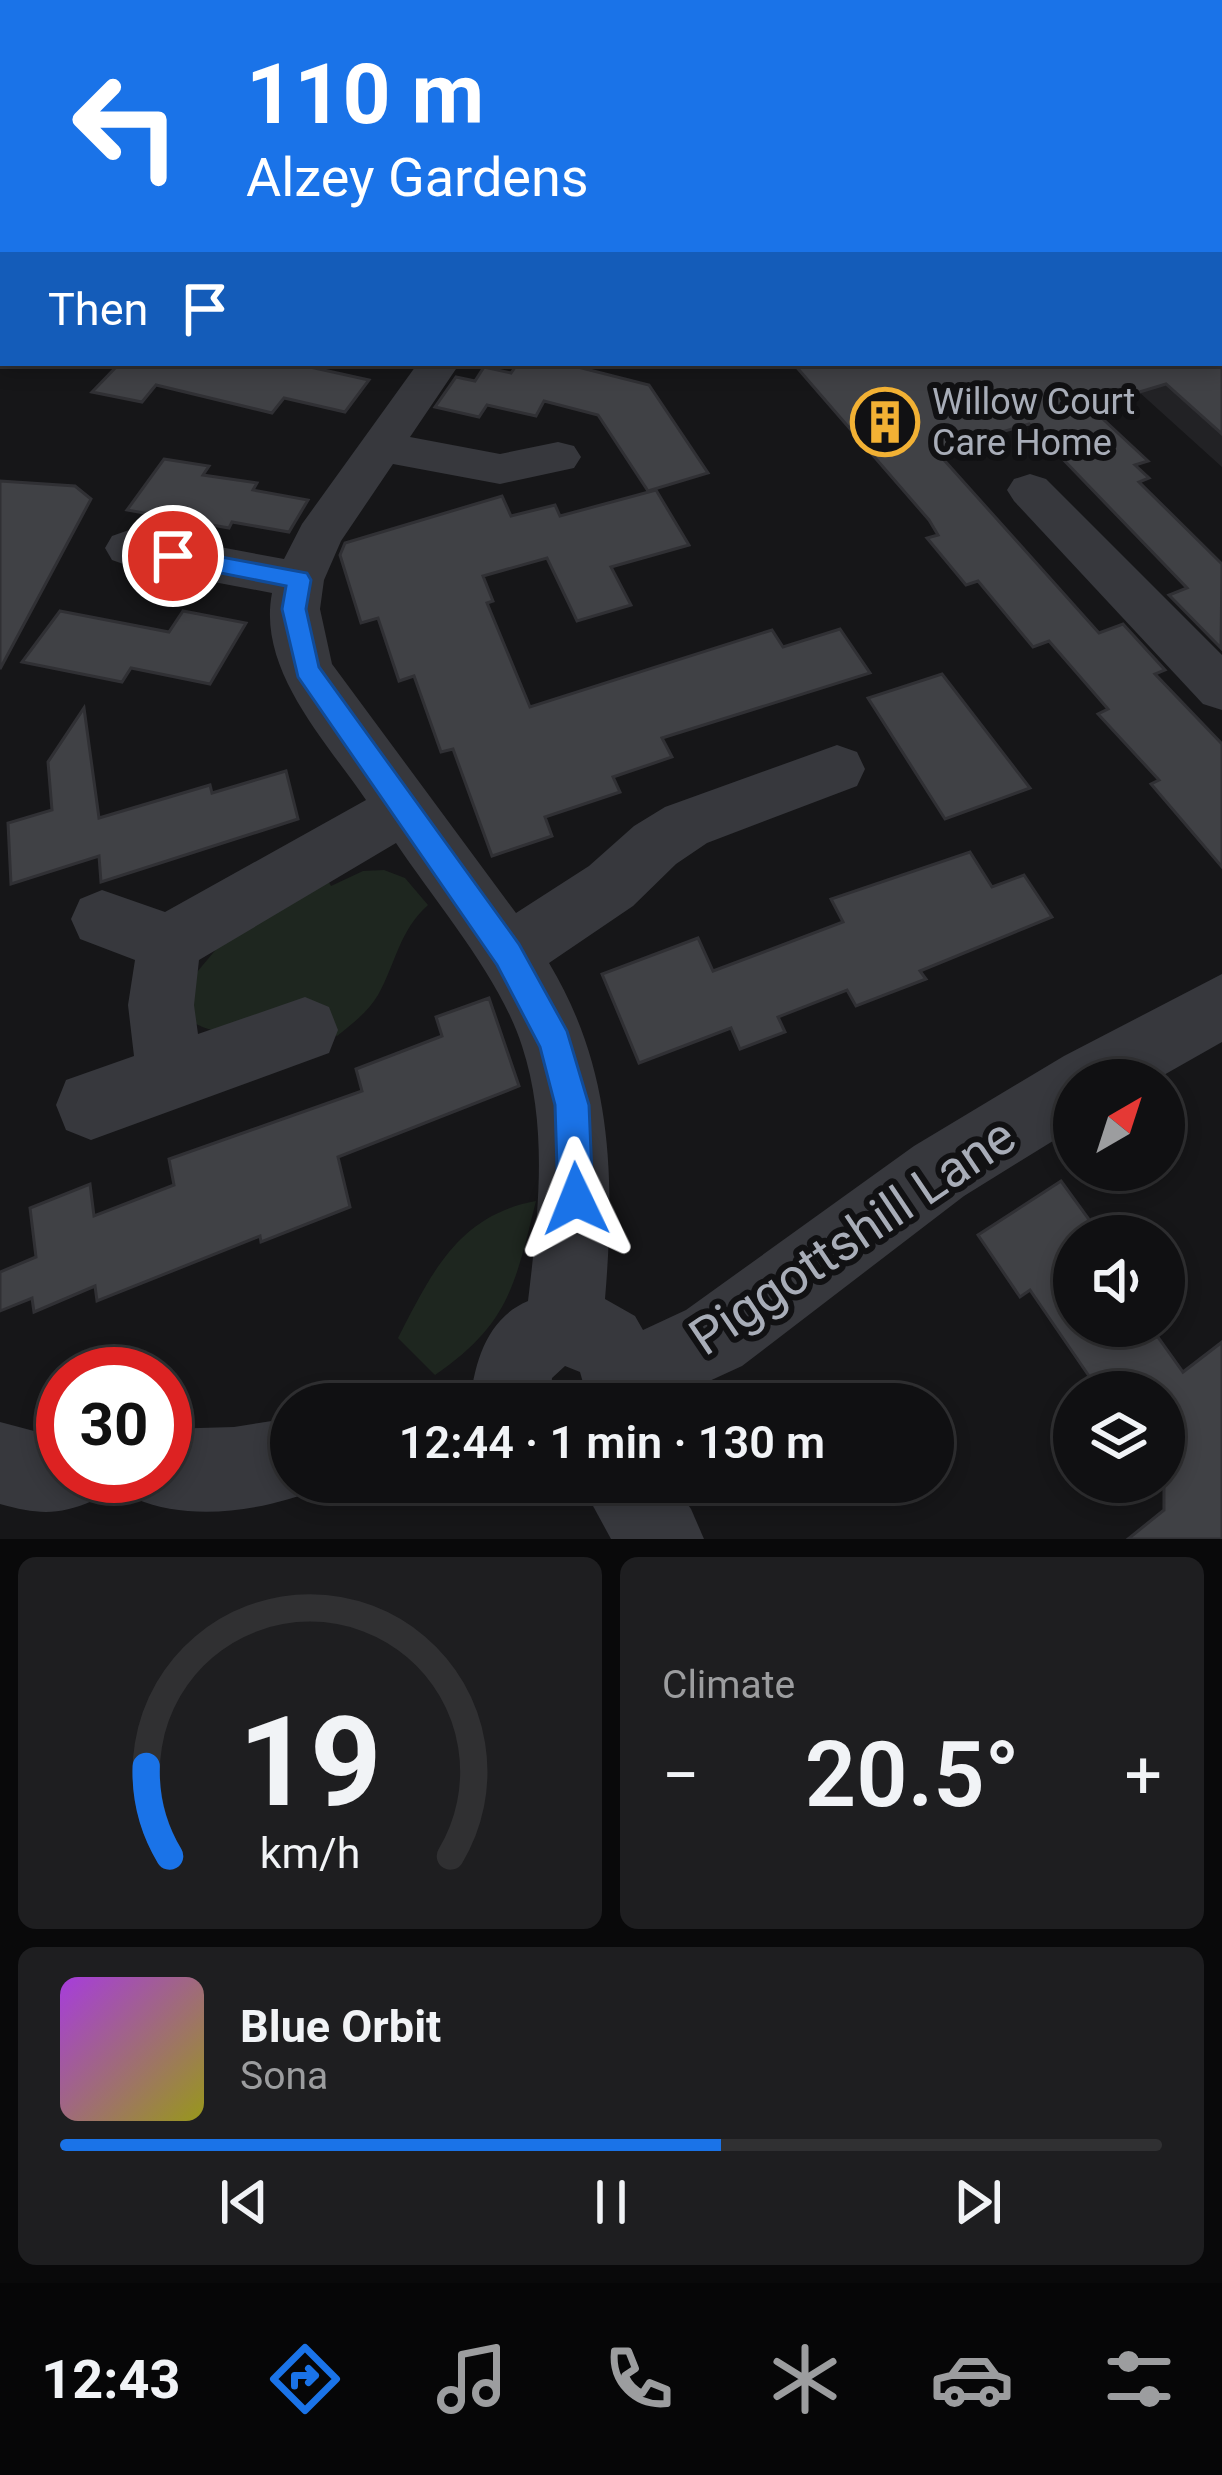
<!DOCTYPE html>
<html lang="en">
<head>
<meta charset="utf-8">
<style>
  body { margin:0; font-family:Roboto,sans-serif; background:#1e1e20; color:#f1f3f6; height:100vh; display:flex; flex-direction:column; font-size:45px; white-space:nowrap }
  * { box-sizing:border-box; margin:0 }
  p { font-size:39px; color:#9c9d9f }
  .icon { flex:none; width:66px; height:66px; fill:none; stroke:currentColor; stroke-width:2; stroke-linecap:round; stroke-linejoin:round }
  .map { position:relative; height:1539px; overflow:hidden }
  .side { display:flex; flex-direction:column; gap:18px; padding:18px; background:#09090a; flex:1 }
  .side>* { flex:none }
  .guide { position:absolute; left:0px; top:0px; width:1224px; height:366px; box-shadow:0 6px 18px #0003,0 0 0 3px #303032; background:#1a73e8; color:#fff; overflow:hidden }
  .needle { width:78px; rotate:39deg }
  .tools { position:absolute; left:1053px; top:1059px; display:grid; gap:24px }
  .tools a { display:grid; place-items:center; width:132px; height:132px; border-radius:50%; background:#101012; box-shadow:0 6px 18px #0003,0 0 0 3px #303032; font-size:60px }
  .speed { position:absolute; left:36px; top:1347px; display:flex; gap:24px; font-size:60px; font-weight:700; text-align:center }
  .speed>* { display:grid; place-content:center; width:156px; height:156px; border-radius:50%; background:#101012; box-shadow:0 6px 18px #0003,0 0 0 3px #303032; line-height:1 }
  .speed .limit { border:18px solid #d22; background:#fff; color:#111 }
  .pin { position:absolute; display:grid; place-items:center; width:102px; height:102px; color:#fff; margin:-51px; border:6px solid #fff; border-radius:50%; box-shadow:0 3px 12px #0007 }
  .me { position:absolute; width:132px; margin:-66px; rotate:358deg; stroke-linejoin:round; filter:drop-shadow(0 0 9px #0008) }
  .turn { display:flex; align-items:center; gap:42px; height:252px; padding:0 48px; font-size:54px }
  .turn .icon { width:156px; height:156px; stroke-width:2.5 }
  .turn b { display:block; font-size:84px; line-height:102px }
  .then { display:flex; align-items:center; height:114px; padding:0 48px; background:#0003; gap:24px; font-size:45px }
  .big { font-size:90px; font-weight:600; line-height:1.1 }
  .side .tile { flex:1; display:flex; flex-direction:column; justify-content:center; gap:18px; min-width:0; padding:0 42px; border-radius:18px; background:#1e1e20 }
  .side .dial { align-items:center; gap:0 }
  .dial svg { height:312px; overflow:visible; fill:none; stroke:#303032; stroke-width:7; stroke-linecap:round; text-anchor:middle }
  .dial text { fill:#f1f3f6; stroke:none }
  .song { display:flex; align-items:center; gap:36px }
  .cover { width:144px; height:144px; border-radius:18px; background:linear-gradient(135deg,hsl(280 70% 55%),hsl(60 70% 35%)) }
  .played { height:12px; border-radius:6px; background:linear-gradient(90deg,#1a73e8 60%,#303032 60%) }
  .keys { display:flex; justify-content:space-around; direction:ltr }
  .heat { display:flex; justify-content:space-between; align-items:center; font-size:66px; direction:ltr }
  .side .tiles { flex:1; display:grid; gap:18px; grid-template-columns:1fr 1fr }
  .tile:last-child { grid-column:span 2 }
  .trip { position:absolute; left:270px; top:1383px; width:684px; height:120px; border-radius:60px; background:#101012; box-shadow:0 6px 18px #0003,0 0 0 3px #303032; font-weight:600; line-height:120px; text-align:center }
  .dock { display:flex; height:192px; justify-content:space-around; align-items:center; background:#060607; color:#9c9d9f }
  .dock .icon { width:84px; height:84px }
  .dock .on { color:#1a73e8 }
  .dock b { font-size:54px; color:#f1f3f6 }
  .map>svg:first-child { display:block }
</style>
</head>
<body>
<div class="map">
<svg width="1222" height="1539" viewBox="0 0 1222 1539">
  <rect width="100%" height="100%" fill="#161618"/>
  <polygon fill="#222225" points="1222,226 1222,467 1107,363 1221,363"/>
  <g fill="#1e261f">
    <path d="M384 870 405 878 428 905C399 931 396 963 378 995 368 1012 352 1024 337 1036 292 1012 235 1049 193 1022L187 984 218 947 326 877 331 886 363 871Z"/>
    <path d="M536 1201C515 1285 509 1324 435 1375L398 1338C431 1274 458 1215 536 1201Z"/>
  </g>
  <g fill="#404145" stroke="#303034" stroke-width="3">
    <polygon points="120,363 313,363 310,367 369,380 345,412 284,398 272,413 156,385 142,402 92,392"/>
    <polygon points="518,363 562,363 649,385 708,473 648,491 598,415 544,401 536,416 487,405 479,417 435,407 456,377 475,381 484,367 511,373"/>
    <polygon points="793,363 1222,363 1222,434 1166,384 1090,407 1148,461 1135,465 1149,478 1139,482 1222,564 1221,648 1169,595 1187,588 1029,424 936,451 1099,633 1123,624 1165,670 1155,674 1222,744 1222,867 1151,784 1159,780 1098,714 1108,709 1049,641 1033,647 978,581 966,585 927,538 938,535 929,520"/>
    <polygon points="164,459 209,466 203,475 257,483 253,490 308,500 289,532 232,522 229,528 127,510"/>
    <polygon points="0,481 75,486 91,499 0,669"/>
    <polygon points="656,490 689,545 611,567 631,605 577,621 547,558 483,576 493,601 487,603 530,707 772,630 783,647 840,629 870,673 662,738 672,757 613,777 620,792 545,817 552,836 492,856 453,749 441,752 414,676 399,681 378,618 361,623 340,555 345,543 502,496 511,516 555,505 560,516"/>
    <polygon points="60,611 169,632 183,611 246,623 210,684 131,668 122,682 22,662"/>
    <polygon points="942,674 1030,788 945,819 868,698"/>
    <polygon points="84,708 99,818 210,785 212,793 286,771 298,819 101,882 99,856 11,884 8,823 52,810 48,762"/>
    <polygon points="970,852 992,887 1024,875 1052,917 920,971 926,979 856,1006 847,990 778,1017 785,1032 740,1049 731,1028 639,1063 602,974 698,938 713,971 843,922 831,899"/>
    <polygon points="489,998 519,1086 338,1157 350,1207 261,1242 260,1236 97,1301 95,1286 34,1312 32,1298 0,1311 0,1272 36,1257 30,1208 90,1184 94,1216 174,1185 169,1159 362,1091 356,1069 442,1036 436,1017"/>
    <polygon points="1061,1181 1101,1236 1074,1236 1074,1326 1150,1326 1183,1372 1222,1342 1222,1539 1128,1539 1164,1510 1164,1392 1100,1392 1030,1290 1020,1297 978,1235"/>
  </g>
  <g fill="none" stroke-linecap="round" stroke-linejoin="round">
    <g fill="#37383d" fill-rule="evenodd">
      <polygon points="762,0 790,0 792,3 764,3"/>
      <polygon points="1116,0 1145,0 1147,3 1118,3"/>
      <rect x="1221" y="239" width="1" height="22"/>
      <path d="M418 363H460L410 437 500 454 558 442 574 446 581 457 574 468 500 484 393 464 341 541 324 580 320 609 332 664 516 913 589 866 634 826 665 807 837 745 857 752 865 769 857 786 707 843 676 864 633 906 549 963C613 1069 615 1179 605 1299L635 1316 643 1330 686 1310 914 1146 1064 1056 1222 974V1042L1155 1080H1074V1128L964 1196 742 1366 668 1400 669 1404H589L580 1372 565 1366 552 1378 550 1404H470C474 1363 487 1318 528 1301 538 1217 549 1128 522 1046 500 977 436 903 396 843L199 960 194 1005 198 1034 305 997 329 1007 338 1030 329 1053 91 1140 66 1130 56 1105 66 1080 134 1056 128 1005 135 960 80 939 71 919 80 899 102 890 165 912 366 800C326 741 257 670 272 593L129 566 112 560 105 548 112 536 129 530 284 559 302 524Z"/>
      <polygon points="1030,474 1046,479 1222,655 1222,710 1203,704 1014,501 1007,490 1014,479"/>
      <path d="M291 1418V1482H323L320 1488C265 1511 191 1522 136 1499L126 1476H165V1429L234 1427Z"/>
      <path d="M0 1422 34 1431H63V1476H103L92 1501C58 1516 36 1514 0 1504Z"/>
      <polygon points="580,1482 672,1482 691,1509 704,1539 611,1539"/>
    </g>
  </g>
  <polygon fill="#1a73e8" stroke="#114b97" stroke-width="3" points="173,548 307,573 311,580 306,609 319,667 519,944 567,1031 589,1105 593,1199 588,1211 576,1216 563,1211 558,1199 555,1105 540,1047 497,965 298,677 282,609 286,586 165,562 162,556"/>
  <defs>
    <g id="building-ring" transform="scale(3.45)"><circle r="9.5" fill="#111113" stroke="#f2b134" stroke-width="1.5"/><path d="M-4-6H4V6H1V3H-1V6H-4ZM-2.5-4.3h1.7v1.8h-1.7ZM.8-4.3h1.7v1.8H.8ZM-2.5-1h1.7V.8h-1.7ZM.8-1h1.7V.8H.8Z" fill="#f2b134"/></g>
  </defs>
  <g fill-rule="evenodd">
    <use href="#building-ring" x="885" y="422"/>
  </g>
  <g text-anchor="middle" stroke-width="12" stroke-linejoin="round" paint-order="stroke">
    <g font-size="36" fill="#a8adb8" stroke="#111113" text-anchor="start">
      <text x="932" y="414">Willow Court<tspan x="932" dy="41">Care Home</tspan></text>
    </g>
    <g font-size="51" fill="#a8adb8" stroke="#111113">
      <text transform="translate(852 1236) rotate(-34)" y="18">Piggottshill Lane</text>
    </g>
  </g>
</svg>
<div class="tools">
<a><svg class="needle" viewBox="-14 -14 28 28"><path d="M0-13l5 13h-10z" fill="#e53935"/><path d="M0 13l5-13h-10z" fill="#9c9d9f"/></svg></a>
<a><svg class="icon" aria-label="sound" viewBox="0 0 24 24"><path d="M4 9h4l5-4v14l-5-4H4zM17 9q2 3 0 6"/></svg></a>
<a><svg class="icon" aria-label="layers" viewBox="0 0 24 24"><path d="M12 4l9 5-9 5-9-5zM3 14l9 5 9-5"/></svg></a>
</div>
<div class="speed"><div class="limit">30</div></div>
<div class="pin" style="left:173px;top:556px;background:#d93025"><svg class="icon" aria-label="arrive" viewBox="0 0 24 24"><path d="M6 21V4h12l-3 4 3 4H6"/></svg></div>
<svg class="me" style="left:576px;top:1199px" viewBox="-20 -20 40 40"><path d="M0-17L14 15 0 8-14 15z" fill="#1a73e8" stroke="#fff" stroke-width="4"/></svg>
<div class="trip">12:44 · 1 min · 130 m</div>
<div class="guide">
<div class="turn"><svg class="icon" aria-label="left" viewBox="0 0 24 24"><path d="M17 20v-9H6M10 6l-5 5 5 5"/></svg><div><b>110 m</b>Alzey Gardens</div></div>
<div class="then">Then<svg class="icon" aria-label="arrive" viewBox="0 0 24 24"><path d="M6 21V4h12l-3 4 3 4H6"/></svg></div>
</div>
</div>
<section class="side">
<div class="tiles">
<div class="tile dial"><svg viewBox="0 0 100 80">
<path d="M14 69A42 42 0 1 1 86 69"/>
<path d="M14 69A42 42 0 0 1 8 46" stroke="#1a73e8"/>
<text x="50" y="56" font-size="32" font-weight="700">19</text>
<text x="50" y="72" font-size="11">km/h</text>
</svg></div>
<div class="tile"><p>Climate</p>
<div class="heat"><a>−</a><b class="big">20.5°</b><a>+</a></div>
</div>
<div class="tile">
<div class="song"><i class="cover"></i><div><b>Blue Orbit</b><p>Sona</p></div></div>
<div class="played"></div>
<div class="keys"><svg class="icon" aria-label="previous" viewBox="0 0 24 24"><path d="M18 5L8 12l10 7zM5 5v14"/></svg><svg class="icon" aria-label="pause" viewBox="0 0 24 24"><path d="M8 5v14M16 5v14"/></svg><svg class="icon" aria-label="next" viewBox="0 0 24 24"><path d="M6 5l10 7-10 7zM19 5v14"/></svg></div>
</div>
</div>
</section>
<nav class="dock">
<b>12:43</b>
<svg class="icon on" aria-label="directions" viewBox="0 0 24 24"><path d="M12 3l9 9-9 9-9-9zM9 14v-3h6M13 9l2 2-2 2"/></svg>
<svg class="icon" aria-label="music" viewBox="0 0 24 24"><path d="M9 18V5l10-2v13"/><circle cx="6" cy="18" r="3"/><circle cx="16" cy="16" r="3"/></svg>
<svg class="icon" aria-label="phone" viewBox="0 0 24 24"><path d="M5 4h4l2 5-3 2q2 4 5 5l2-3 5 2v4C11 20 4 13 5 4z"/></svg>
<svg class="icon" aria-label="climate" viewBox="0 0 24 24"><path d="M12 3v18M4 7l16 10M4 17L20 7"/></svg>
<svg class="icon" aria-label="car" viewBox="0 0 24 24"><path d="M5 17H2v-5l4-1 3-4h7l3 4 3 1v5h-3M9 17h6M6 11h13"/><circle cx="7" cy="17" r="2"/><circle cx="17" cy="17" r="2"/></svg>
<svg class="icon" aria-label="filters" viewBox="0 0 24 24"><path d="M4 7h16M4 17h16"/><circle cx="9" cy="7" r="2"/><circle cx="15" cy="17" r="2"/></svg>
</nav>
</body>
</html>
